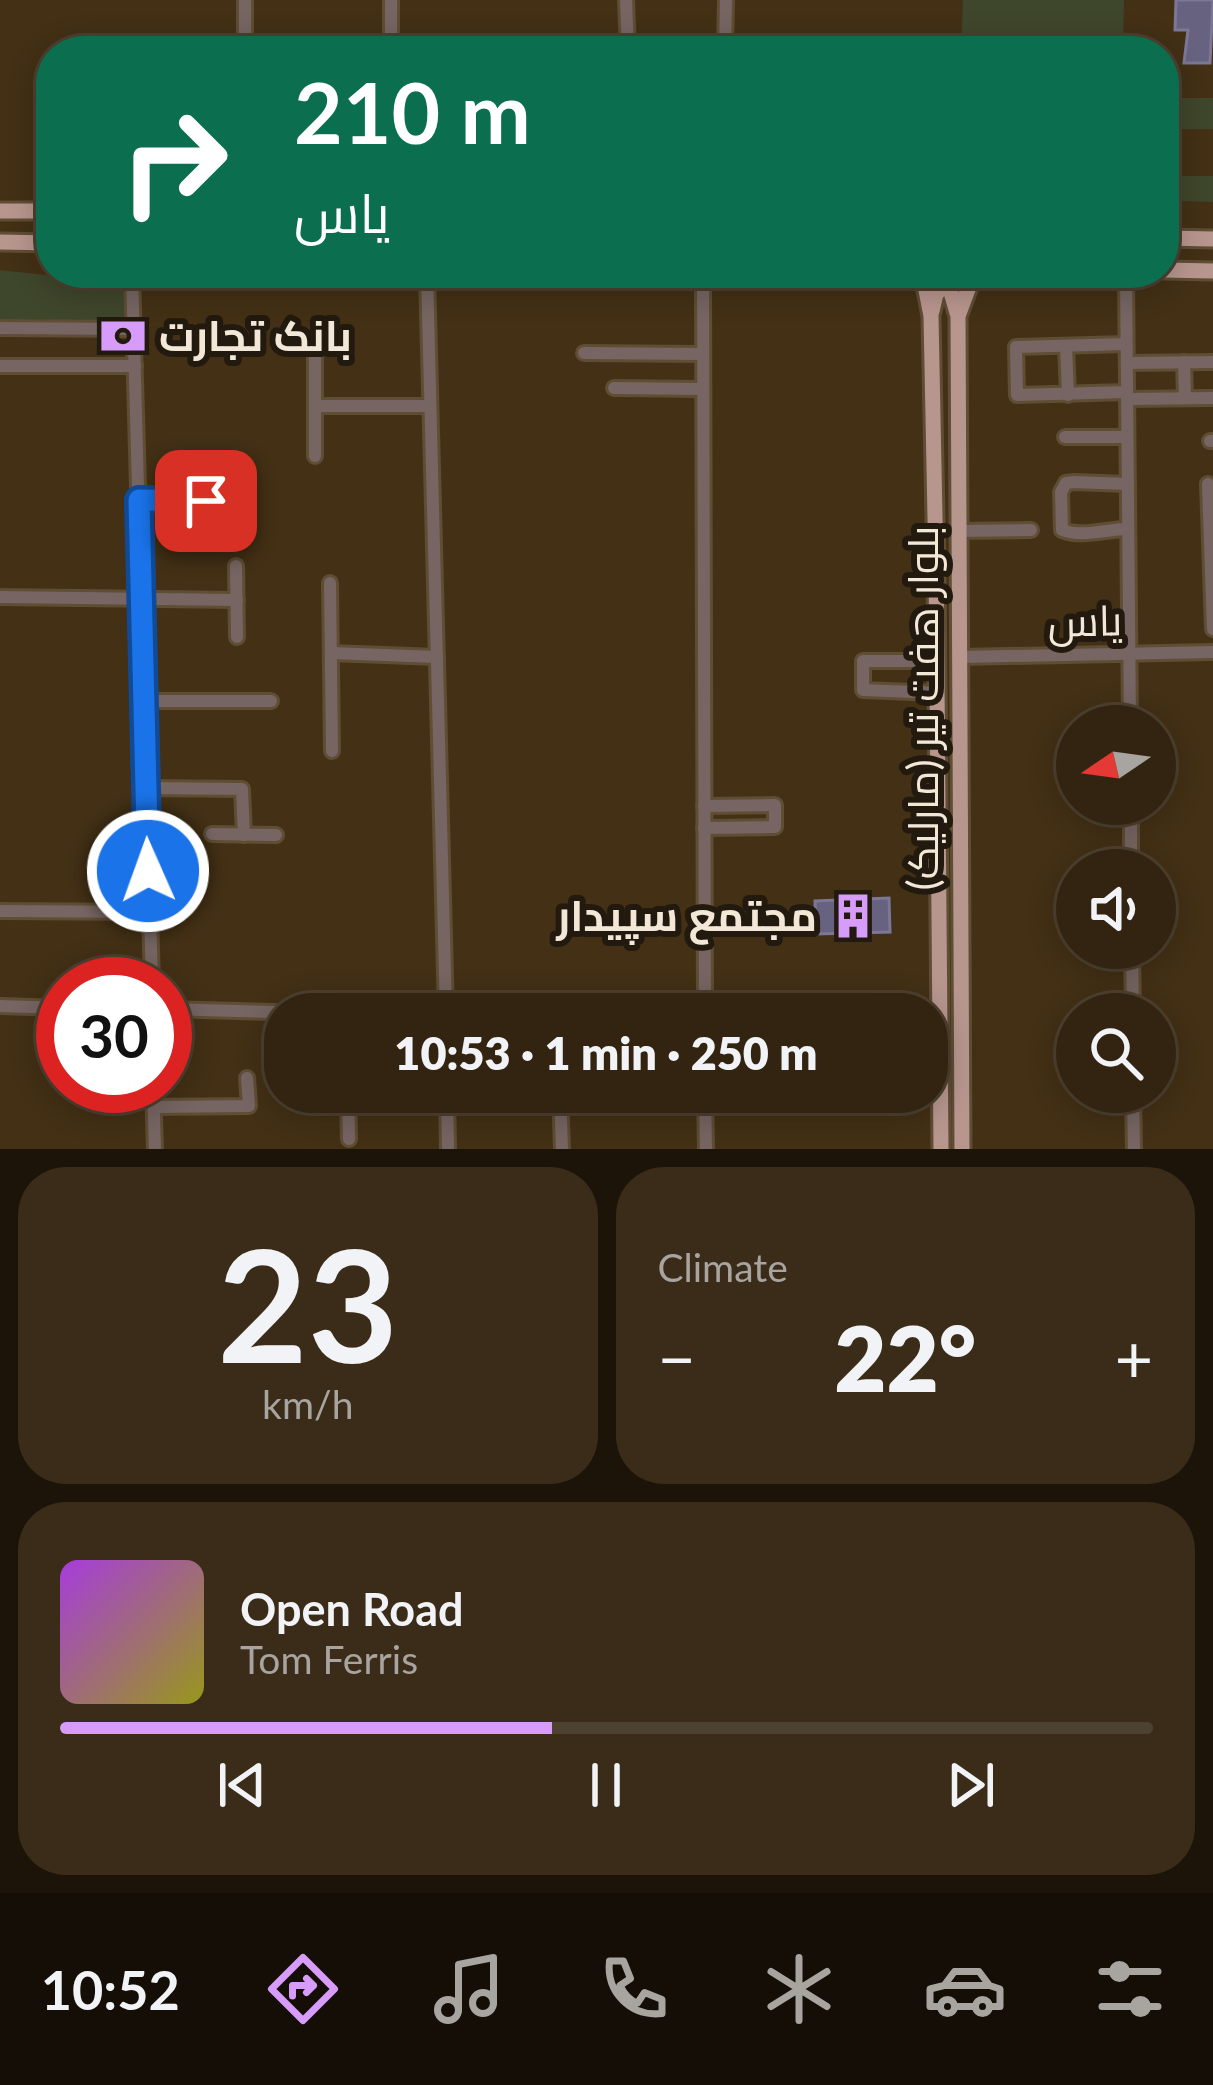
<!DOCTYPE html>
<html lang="en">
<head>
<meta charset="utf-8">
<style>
  body { margin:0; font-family:Lato,Cairo,sans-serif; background:#3a2c19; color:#f1f3f6; height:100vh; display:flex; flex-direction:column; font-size:45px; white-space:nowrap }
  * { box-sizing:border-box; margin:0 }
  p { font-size:39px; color:#a8a49f }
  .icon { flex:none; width:66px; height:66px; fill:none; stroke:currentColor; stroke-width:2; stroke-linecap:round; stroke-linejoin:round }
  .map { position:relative; height:1149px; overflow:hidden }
  .side { display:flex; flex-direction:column; gap:18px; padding:18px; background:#1c1409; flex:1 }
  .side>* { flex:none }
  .top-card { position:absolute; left:36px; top:36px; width:1143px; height:252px; border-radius:48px; box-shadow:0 6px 30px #0003,0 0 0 3px #4d4130; background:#0b6e4f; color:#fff; overflow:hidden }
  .needle { width:78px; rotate:257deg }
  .tools { position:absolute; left:1056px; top:705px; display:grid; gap:24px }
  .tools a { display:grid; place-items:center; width:120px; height:120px; border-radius:50%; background:#322410; box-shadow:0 6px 30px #0003,0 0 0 3px #4d4130; font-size:60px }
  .speed { position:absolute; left:36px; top:957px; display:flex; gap:24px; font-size:60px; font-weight:700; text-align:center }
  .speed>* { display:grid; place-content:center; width:156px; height:156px; border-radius:50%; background:#322410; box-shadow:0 6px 30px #0003,0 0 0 3px #4d4130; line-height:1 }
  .speed .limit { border:18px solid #d22; background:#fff; color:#111 }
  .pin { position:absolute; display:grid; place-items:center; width:102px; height:102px; color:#fff; margin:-51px; border-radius:24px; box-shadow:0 6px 18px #0006 }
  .me { position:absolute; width:132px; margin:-66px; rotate:358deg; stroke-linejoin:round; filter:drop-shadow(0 0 9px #0008) }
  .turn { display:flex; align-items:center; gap:42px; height:252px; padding:0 60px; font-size:54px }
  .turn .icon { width:156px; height:156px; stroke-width:2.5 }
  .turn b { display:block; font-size:84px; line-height:102px }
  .big { font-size:90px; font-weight:800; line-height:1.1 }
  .side .widget { flex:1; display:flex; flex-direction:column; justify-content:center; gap:18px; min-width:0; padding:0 42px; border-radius:48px; background:#3a2c19 }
  .side .dial { align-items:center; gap:0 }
  .dial b { font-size:156px; line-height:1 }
  .song { display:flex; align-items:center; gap:36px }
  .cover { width:144px; height:144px; border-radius:18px; background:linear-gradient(135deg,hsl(280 70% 55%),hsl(60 70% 35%)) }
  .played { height:12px; border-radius:6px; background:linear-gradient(90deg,#d79bf9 45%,#4d4130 45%) }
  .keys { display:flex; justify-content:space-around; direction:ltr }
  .heat { display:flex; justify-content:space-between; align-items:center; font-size:66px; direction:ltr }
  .side .tiles { flex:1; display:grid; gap:18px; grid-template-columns:1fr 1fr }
  .widget:last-child { grid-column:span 2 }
  .trip { position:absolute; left:264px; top:993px; width:684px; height:120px; border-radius:48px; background:#322410; box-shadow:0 6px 30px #0003,0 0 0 3px #4d4130; font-weight:800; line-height:120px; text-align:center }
  .tabs { display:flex; height:192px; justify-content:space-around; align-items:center; background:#140e06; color:#a8a49f }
  .tabs .icon { width:84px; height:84px }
  .tabs .current { color:#d79bf9 }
  .tabs b { font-size:54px; color:#f1f3f6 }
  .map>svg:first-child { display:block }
</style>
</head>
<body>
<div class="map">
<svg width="1213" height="1149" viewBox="0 0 1213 1149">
  <rect width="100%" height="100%" fill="#433015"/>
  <g fill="#3e462b">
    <polygon points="963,0 1124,0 1123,51 961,51"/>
    <polygon points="1181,98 1213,98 1213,129 1180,129"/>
    <polygon points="1181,176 1213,176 1213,202 1180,201"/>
    <polygon points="0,270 55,276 125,273 124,321 0,319"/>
  </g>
  <g fill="#686281" stroke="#7d7797" stroke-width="3">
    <polygon points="1176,0 1213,0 1210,63 1184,63 1188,30 1175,30"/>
    <polygon points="889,898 890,932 816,934 815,901"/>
  </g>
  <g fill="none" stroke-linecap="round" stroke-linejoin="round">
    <g stroke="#5f4d34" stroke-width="18">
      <g id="minor">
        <polyline points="391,0 391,51"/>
        <polyline points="626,0 628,51"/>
        <polyline points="515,48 555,51"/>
        <polyline points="245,51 245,0"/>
        <polyline points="725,51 726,0"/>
        <polyline points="132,273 152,984"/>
        <polyline points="427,273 446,1014"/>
        <polyline points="703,273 705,1014"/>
        <polyline points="1126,273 1130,726"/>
        <polyline points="0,328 134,329"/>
        <polyline points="1126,344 1016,347 1017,395 1127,392"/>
        <polyline points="1066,346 1068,395"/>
        <polyline points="584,353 701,354"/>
        <polyline points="1184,362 1185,398"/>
        <polyline points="1127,363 1213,362"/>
        <polyline points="0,366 135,366"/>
        <polyline points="614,388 702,389"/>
        <polyline points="1127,399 1213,398"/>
        <polyline points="315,406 430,406"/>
        <polyline points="1065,437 1127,437"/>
        <polyline points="1210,441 1213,441"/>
        <polyline points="315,456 315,339"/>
        <path d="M1128 484 1074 482 1066 483 1061 492 1062 530C1083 538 1106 529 1128 529"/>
        <polyline points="1208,484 1213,629"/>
        <polyline points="138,500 240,501"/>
        <polyline points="239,531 239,471"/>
        <polyline points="958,531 1031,530"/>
        <polyline points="236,566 237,637"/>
        <polyline points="330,583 332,751"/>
        <polyline points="0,597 237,600"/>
        <polyline points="331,653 437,657"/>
        <polyline points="959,657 1213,652"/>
        <polyline points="937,661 863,661 863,690 937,693"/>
        <polyline points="144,701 271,701"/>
        <polyline points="146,788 242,789 244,835"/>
        <polyline points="1131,804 1131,870"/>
        <polyline points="704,806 775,805 775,827 704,828"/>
        <polyline points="212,834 276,835"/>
        <polyline points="0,911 150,912"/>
        <polyline points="1132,948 1133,1014"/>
        <polyline points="0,1006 63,1008"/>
        <polyline points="165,1009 351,1014"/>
        <polyline points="754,1014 941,1012"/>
        <polyline points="153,1086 155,1149"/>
        <polyline points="348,1092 349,1139"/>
        <polyline points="447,1092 448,1149"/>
        <polyline points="560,1092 562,1149"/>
        <polyline points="705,1092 706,1149"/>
        <polyline points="1133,1092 1134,1149"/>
        <polyline points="154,1107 249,1106 247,1078"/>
      </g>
    </g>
    <g stroke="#5f4d34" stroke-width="21">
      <g id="major">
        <polyline points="0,211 51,211"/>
        <polyline points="1164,238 1213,239"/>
        <polyline points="0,242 51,243"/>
        <polyline points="1164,270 1213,271"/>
        <polyline points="920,273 924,280 931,316 936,567 941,1149"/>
        <polyline points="932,311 936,294 942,288 950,289 957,313"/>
        <polyline points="962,1149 958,316 970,284 980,273"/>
      </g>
    </g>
    <use href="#minor" stroke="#766562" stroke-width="12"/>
    <use href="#major" stroke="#b7968e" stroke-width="15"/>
  </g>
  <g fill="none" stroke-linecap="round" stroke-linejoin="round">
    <g stroke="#114b97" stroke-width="30">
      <polyline id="route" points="148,871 139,500 206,501"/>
    </g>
    <use href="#route" stroke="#1a73e8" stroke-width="21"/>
  </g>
  <defs>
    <g id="bank-bare" transform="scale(3.6)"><path d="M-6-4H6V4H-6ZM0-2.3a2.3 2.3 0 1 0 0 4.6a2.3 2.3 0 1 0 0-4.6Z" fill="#d79bf9" stroke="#221a0e" stroke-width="2.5" paint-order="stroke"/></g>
    <g id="building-bare" transform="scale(3.6)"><path d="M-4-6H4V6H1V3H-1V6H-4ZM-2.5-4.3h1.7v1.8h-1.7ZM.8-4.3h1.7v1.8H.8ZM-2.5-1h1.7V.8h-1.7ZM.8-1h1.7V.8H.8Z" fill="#d79bf9" stroke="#221a0e" stroke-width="2.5" paint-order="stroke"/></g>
  </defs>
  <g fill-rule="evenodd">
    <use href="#bank-bare" x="123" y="336"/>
    <use href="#building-bare" x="853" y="916"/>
  </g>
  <g text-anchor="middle" stroke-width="12" stroke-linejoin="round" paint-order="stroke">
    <g font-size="42" font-weight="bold" fill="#f3e7d7" stroke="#221a0e" text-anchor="start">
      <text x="159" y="351">بانک تجارت</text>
      <text x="817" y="931" text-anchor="end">مجتمع سپیدار</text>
    </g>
    <g font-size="42" fill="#f3e7d7" stroke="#221a0e">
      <text transform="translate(1085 621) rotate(-1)" y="15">یاس</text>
      <text transform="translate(923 708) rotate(-90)" y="15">بلوار هفت تیر (مارلیک)</text>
    </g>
  </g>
</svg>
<div class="tools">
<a><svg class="needle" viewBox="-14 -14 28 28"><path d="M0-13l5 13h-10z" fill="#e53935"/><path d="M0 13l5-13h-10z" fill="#a8a49f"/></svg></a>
<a><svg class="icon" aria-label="sound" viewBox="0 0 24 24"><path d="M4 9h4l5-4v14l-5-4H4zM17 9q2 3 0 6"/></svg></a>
<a><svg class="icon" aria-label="search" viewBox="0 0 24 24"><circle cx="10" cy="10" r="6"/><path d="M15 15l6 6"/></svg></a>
</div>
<div class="speed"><div class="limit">30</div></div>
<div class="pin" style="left:206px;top:501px;background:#d93025"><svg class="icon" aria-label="arrive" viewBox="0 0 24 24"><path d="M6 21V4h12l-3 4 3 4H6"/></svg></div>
<svg class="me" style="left:148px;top:871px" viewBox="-20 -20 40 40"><circle r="17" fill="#1a73e8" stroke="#fff" stroke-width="3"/><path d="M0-11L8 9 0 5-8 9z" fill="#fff"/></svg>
<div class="trip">10:53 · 1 min · 250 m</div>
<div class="top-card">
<div class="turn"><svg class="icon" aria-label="right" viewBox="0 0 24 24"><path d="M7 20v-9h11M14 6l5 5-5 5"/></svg><div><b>210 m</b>یاس</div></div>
</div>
</div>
<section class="side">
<div class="tiles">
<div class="widget dial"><b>23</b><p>km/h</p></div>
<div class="widget"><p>Climate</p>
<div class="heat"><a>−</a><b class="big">22°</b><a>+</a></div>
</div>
<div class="widget">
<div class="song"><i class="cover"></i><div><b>Open Road</b><p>Tom Ferris</p></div></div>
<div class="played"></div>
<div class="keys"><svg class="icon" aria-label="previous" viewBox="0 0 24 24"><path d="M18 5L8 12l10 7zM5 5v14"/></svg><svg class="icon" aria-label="pause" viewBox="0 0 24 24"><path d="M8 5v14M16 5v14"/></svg><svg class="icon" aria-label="next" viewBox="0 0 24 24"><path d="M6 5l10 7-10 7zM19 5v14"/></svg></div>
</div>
</div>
</section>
<nav class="tabs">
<b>10:52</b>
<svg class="icon current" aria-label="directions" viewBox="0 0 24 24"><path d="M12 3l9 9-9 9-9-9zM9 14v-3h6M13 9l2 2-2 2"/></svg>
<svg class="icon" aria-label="music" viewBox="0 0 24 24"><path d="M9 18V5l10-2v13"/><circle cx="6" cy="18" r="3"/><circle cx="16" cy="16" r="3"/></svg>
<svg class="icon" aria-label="phone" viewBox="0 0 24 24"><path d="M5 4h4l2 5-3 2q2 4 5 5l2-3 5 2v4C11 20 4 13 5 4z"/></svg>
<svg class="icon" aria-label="climate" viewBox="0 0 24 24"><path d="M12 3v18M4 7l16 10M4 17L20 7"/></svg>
<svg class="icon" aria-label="car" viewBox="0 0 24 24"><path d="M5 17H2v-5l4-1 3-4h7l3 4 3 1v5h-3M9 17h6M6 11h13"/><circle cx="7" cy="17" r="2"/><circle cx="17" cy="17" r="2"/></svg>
<svg class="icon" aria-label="filters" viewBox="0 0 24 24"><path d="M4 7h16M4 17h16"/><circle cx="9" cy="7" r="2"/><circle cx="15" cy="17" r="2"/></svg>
</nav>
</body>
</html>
